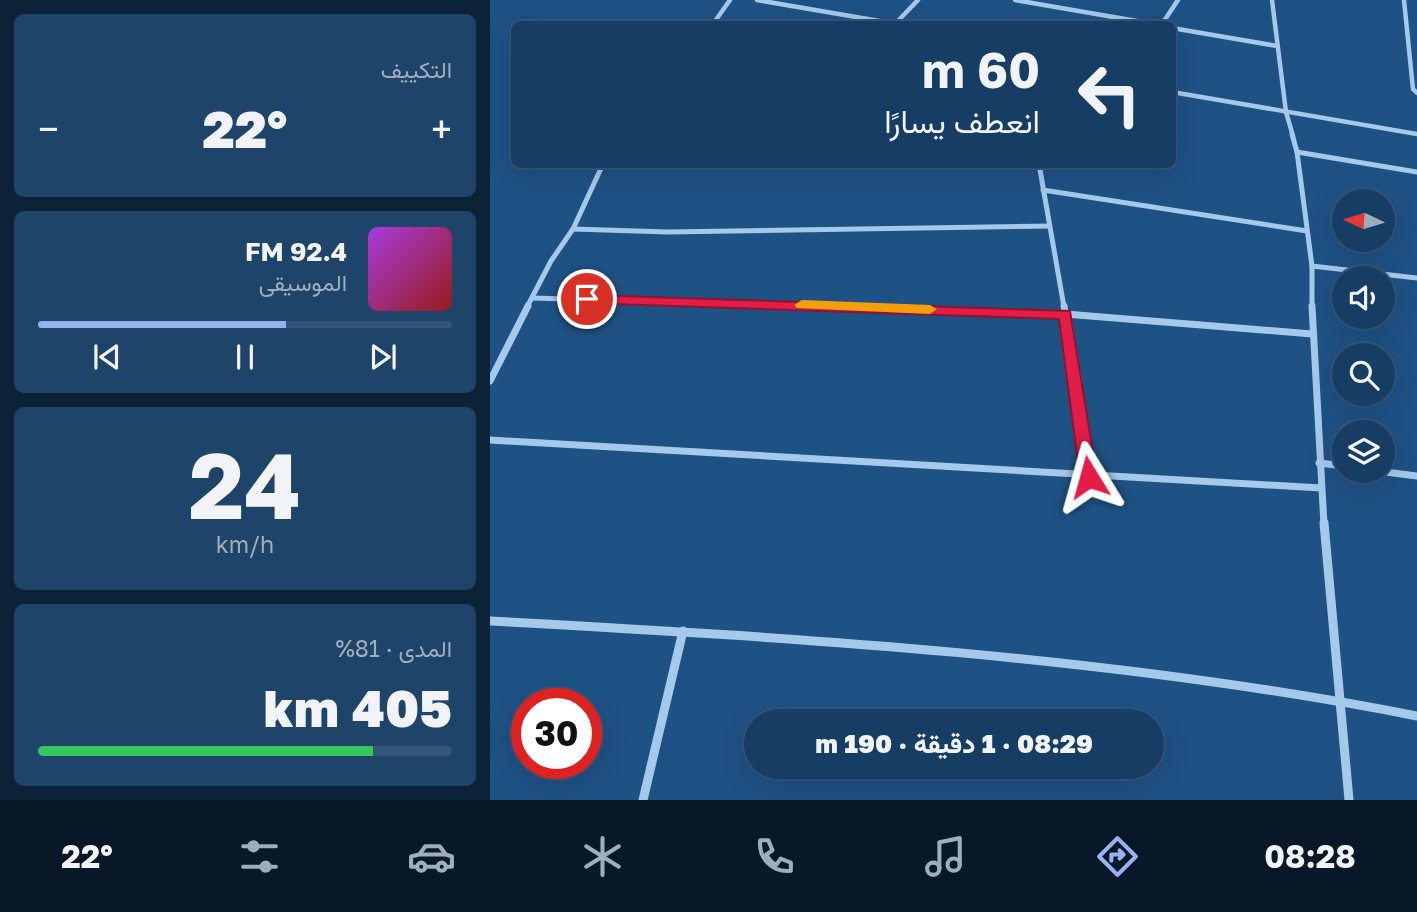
<!DOCTYPE html>
<html lang="ar">
<head>
<meta charset="utf-8">
<style>
  body { margin:0; font-family:"Golos Text",Vazirmatn,sans-serif; background:#1f4469; color:#f1f3f6; direction:rtl; height:100vh; display:flex; flex-direction:column; font-size:26px; white-space:nowrap }
  * { box-sizing:border-box; margin:0 }
  p { font-size:23px; color:#9eaebe }
  .icon { flex:none; width:38px; height:38px; fill:none; stroke:currentColor; stroke-width:2; stroke-linecap:round; stroke-linejoin:round }
  .map { position:relative; flex:1; overflow:hidden; direction:ltr }
  .side { display:flex; flex-direction:column; gap:14px; padding:14px; background:#0c2236; width:490px }
  .side>* { flex:none }
  .hud { position:absolute; left:21px; top:21px; width:665px; height:147px; border-radius:10px; box-shadow:0 7px 28px #0002,0 0 0 2px #355678; direction:rtl; background:#163d63; color:#f1f3f6; overflow:hidden }
  .needle { width:46px; rotate:274deg }
  .controls { position:absolute; left:842px; top:189px; display:grid; gap:14px }
  .controls a { display:grid; place-items:center; width:63px; height:63px; border-radius:50%; background:#163d63; box-shadow:0 7px 28px #0002,0 0 0 2px #355678; font-size:35px }
  .speed { position:absolute; left:21px; top:688px; display:flex; gap:14px; font-size:35px; font-weight:700; text-align:center }
  .speed>* { display:grid; place-content:center; width:91px; height:91px; border-radius:50%; background:#163d63; box-shadow:0 7px 28px #0002,0 0 0 2px #355678; line-height:1 }
  .speed .limit { border:10px solid #d22; background:#fff; color:#111 }
  .pin { position:absolute; display:grid; place-items:center; width:60px; height:60px; color:#fff; margin:-30px; border:4px solid #fff; border-radius:50%; box-shadow:0 2px 7px #0007 }
  .me { position:absolute; width:77px; margin:-38px; rotate:352deg; stroke-linejoin:round; filter:drop-shadow(0 0 5px #0008) }
  .turn { display:flex; align-items:center; gap:24px; height:147px; padding:0 21px; font-size:32px }
  .turn .icon { width:91px; height:91px; stroke-width:2.5 }
  .turn b { display:block; font-size:49px; line-height:60px }
  .big { font-size:52px; font-weight:800; line-height:1.1 }
  .side .widget { flex:1; display:flex; flex-direction:column; justify-content:center; gap:10px; min-width:0; padding:0 24px; border-radius:10px; background:#1f4469 }
  .side .dial { align-items:center; gap:0 }
  .dial b { font-size:91px; line-height:1 }
  .song { display:flex; align-items:center; gap:21px }
  .cover { width:84px; height:84px; border-radius:10px; background:linear-gradient(135deg,hsl(280 70% 55%),hsl(0 70% 35%)) }
  .played { height:7px; border-radius:4px; background:linear-gradient(90deg,#95b2f1 60%,#355678 60%) }
  .keys { display:flex; justify-content:space-around; direction:ltr }
  .heat { display:flex; justify-content:space-between; align-items:center; font-size:38px; direction:ltr }
  .charge { height:10px; border-radius:5px; background:linear-gradient(90deg,#34c759 81%,#355678 0) }
  .trip { position:absolute; left:254px; top:709px; width:420px; height:70px; border-radius:35px; background:#163d63; box-shadow:0 7px 28px #0002,0 0 0 2px #355678; font-weight:800; line-height:70px; text-align:center; direction:rtl }
  .tab-bar { display:flex; height:112px; justify-content:space-around; align-items:center; background:#091828; color:#9eaebe }
  .tab-bar .icon { width:49px; height:49px }
  .tab-bar .current { color:#95b2f1 }
  .tab-bar b { font-size:32px; color:#f1f3f6 }
  main { display:flex; flex:1; min-height:0 }
  .map>svg:first-child { display:block }
</style>
</head>
<body>
<main>
<div class="map">
<svg width="927" height="800" viewBox="0 0 927 800">
  <rect width="100%" height="100%" fill="#1e5184"/>
  <g fill="none" stroke-linecap="round" stroke-linejoin="round">
    <g stroke="#a5c9ea" stroke-width="4.5">
      <polyline points="267,0 407,24"/>
      <polyline points="525,0 664,24"/>
      <polyline points="782,0 796,112 803,136"/>
      <polyline points="914,0 923,89 927,93"/>
      <polyline points="223,24 240,0"/>
      <polyline points="405,24 428,0"/>
      <polyline points="672,24 688,0"/>
      <polyline points="682,28 787,46"/>
      <polyline points="682,92 927,134"/>
    </g>
    <g stroke="#a5c9ea" stroke-width="5">
      <polyline points="802,134 807,152 822,266 822,307"/>
      <polyline points="807,152 927,172"/>
      <polyline points="549,164 574,307"/>
      <polyline points="553,190 817,231"/>
      <polyline points="83,229 178,232 559,226"/>
      <polyline points="822,266 927,278"/>
      <polyline points="42,298 351,307"/>
      <polyline points="37,307 61,261 83,229 113,164"/>
    </g>
    <g stroke="#a5c9ea" stroke-width="7">
      <polyline points="293,306 575,314 822,334"/>
      <polyline points="574,306 599,476"/>
      <polyline points="822,306 834,525"/>
      <polyline points="0,381 38,306"/>
      <polyline points="0,440 831,488"/>
      <polyline points="829,463 854,466"/>
      <polyline points="887,471 927,476"/>
    </g>
    <g stroke="#a5c9ea" stroke-width="9">
      <polyline points="834,523 859,800"/>
      <path d="M0 621C310 638 622 656 927 716"/>
      <polyline points="153,800 193,631"/>
    </g>
  </g>
  <polygon fill="#e11d48" stroke="#92132f" stroke-width="2" points="97,295 580,311 607,477 605,481 593,481 590,477 569,319 92,303 90,299"/>
  <polygon fill="#f59e0b" points="312,300 440,305 447,309 440,314 307,308 304,305"/>
</svg>
<div class="controls">
<a><svg class="needle" viewBox="-14 -14 28 28"><path d="M0-13l5 13h-10z" fill="#e53935"/><path d="M0 13l5-13h-10z" fill="#9eaebe"/></svg></a>
<a><svg class="icon" aria-label="sound" viewBox="0 0 24 24"><path d="M4 9h4l5-4v14l-5-4H4zM17 9q2 3 0 6"/></svg></a>
<a><svg class="icon" aria-label="search" viewBox="0 0 24 24"><circle cx="10" cy="10" r="6"/><path d="M15 15l6 6"/></svg></a>
<a><svg class="icon" aria-label="layers" viewBox="0 0 24 24"><path d="M12 4l9 5-9 5-9-5zM3 14l9 5 9-5"/></svg></a>
</div>
<div class="speed"><div class="limit">30</div></div>
<div class="pin" style="left:97px;top:299px;background:#d93025"><svg class="icon" aria-label="arrive" viewBox="0 0 24 24"><path d="M6 21V4h12l-3 4 3 4H6"/></svg></div>
<svg class="me" style="left:599px;top:477px" viewBox="-20 -20 40 40"><path d="M0-17L14 15 0 8-14 15z" fill="#e11d48" stroke="#fff" stroke-width="4"/></svg>
<div class="trip">08:29 · 1 دقيقة · 190 m</div>
<div class="hud">
<div class="turn"><svg class="icon" aria-label="left" viewBox="0 0 24 24"><path d="M17 20v-9H6M10 6l-5 5 5 5"/></svg><div><b>60 m</b>انعطف يسارًا</div></div>
</div>
</div>
<section class="side">
<div class="widget"><p>التكييف</p>
<div class="heat"><a>−</a><b class="big">22°</b><a>+</a></div>
</div>
<div class="widget">
<div class="song"><i class="cover"></i><div><b>92.4 FM</b><p>الموسيقى</p></div></div>
<div class="played"></div>
<div class="keys"><svg class="icon" aria-label="previous" viewBox="0 0 24 24"><path d="M18 5L8 12l10 7zM5 5v14"/></svg><svg class="icon" aria-label="pause" viewBox="0 0 24 24"><path d="M8 5v14M16 5v14"/></svg><svg class="icon" aria-label="next" viewBox="0 0 24 24"><path d="M6 5l10 7-10 7zM19 5v14"/></svg></div>
</div>
<div class="widget dial"><b>24</b><p>km/h</p></div>
<div class="widget"><p>المدى · 81%</p><b class="big">405 km</b><div class="charge"></div></div>
</section>
</main>
<nav class="tab-bar">
<b>08:28</b>
<svg class="icon current" aria-label="directions" viewBox="0 0 24 24"><path d="M12 3l9 9-9 9-9-9zM9 14v-3h6M13 9l2 2-2 2"/></svg>
<svg class="icon" aria-label="music" viewBox="0 0 24 24"><path d="M9 18V5l10-2v13"/><circle cx="6" cy="18" r="3"/><circle cx="16" cy="16" r="3"/></svg>
<svg class="icon" aria-label="phone" viewBox="0 0 24 24"><path d="M5 4h4l2 5-3 2q2 4 5 5l2-3 5 2v4C11 20 4 13 5 4z"/></svg>
<svg class="icon" aria-label="climate" viewBox="0 0 24 24"><path d="M12 3v18M4 7l16 10M4 17L20 7"/></svg>
<svg class="icon" aria-label="car" viewBox="0 0 24 24"><path d="M5 17H2v-5l4-1 3-4h7l3 4 3 1v5h-3M9 17h6M6 11h13"/><circle cx="7" cy="17" r="2"/><circle cx="17" cy="17" r="2"/></svg>
<svg class="icon" aria-label="filters" viewBox="0 0 24 24"><path d="M4 7h16M4 17h16"/><circle cx="9" cy="7" r="2"/><circle cx="15" cy="17" r="2"/></svg>
<b>22°</b>
</nav>
</body>
</html>
